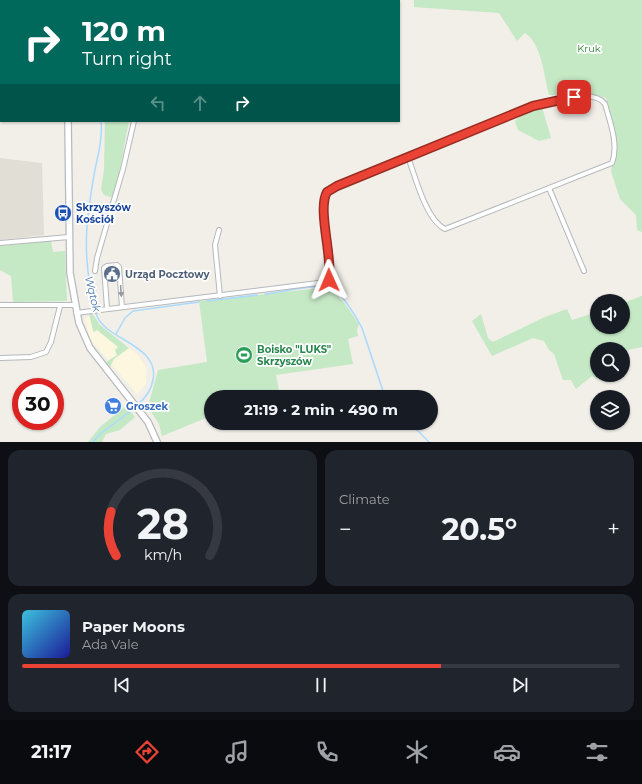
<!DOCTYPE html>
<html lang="en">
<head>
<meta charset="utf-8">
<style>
  body { margin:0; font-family:Montserrat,sans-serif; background:#20242c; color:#f1f3f6; height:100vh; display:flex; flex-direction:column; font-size:15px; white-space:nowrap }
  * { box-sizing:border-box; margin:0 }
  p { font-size:13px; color:#9ea1a6 }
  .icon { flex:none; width:22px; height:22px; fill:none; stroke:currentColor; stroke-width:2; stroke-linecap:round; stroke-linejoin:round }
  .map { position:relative; height:442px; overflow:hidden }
  .sheet { display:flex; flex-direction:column; gap:8px; padding:8px; background:#0d0f14; flex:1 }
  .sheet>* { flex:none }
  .top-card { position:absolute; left:0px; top:0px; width:400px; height:122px; box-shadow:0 1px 3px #0004; background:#00695c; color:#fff; overflow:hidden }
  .fabs { position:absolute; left:590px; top:294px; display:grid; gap:8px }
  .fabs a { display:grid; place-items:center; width:40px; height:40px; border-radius:50%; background:#171b24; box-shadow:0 1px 3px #0004; font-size:20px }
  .speed { position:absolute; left:12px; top:378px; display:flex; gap:8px; font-size:20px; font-weight:700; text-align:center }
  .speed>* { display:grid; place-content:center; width:52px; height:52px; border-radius:50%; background:#171b24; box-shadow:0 1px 3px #0004; line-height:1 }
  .speed .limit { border:6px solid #d22; background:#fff; color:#111 }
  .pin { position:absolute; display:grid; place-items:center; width:34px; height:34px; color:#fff; margin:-17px; border-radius:8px; box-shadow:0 2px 6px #0006 }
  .me { position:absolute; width:44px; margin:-22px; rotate:359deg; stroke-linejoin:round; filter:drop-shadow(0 0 3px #0008) }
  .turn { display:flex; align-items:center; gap:14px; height:84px; padding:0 16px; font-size:18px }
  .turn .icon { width:52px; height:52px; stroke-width:2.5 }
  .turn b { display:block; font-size:28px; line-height:34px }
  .lanes { display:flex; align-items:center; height:38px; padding:0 16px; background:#0003; justify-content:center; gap:20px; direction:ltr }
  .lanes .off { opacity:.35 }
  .big { font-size:30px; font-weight:700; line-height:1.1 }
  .sheet .tile { flex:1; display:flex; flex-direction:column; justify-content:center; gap:6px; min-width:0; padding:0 14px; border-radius:12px; background:#20242c }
  .sheet .dial { align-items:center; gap:0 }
  .dial svg { height:104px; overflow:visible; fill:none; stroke:#363941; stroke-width:7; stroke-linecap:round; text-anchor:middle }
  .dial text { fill:#f1f3f6; stroke:none }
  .song { display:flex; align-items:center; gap:12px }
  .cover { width:48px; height:48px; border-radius:6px; background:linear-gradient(135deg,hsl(190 70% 55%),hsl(240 70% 35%)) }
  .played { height:4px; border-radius:2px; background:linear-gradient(90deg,#ea4335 70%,#363941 70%) }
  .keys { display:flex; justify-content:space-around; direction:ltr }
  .heat { display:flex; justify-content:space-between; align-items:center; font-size:22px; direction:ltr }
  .sheet .tiles { flex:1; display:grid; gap:8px; grid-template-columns:1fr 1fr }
  .tile:last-child { grid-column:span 2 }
  .trip { position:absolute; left:204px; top:390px; width:234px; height:40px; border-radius:20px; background:#171b24; box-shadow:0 1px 3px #0004; font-weight:700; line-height:40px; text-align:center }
  .tabs { display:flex; height:64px; justify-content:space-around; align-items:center; background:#090b0e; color:#9ea1a6 }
  .tabs .icon { width:28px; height:28px }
  .tabs .current { color:#ea4335 }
  .tabs b { font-size:18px; color:#f1f3f6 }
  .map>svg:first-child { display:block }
</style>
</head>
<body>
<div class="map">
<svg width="642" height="442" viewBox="0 0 642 442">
  <rect width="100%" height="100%" fill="#f1efe8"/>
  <polygon fill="#fef7e0" points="93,315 99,325 138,355 146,367 146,384 137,394 90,339 85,318"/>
  <polygon fill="#e1ded6" points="0,158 42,163 44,235 0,240"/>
  <g fill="#c5e8c5">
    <path d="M414 0H642V232L637 230 636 215 620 199 611 171 617 142 606 98 597 95H549C544 76 542 44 525 33L517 41 499 13 414 7Z"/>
    <polygon points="542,107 551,138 539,141 518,130 515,121 523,114"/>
    <polygon points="105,121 129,121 117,184 119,193 117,199 104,195 101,190 104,169"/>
    <polygon points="51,241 53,252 65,251 67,301 13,302 11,276 0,270 0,246"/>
    <path d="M321 288C339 290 349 310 359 324L357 330 358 336 348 339 353 364 276 375 279 391 260 397H211V416L162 436 159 424 148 407 158 370 207 362 199 301Z"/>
    <polygon points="642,296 642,347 628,350 623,362 623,349 597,349 597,375 602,375 596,379 592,376 576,389 571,380 563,380 554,354 549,350 544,341 533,338 492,356 472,321 481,314 488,338 493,342 545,317 567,309 572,320 597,312 597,327 623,327 623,303"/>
    <polygon points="91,312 100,325 129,348 114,359 110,367 106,362 117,355 115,350 118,347 97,330 94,332 93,331 89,313"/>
    <polygon points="126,406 135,417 120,430 106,434 102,442 88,442 101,426"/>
  </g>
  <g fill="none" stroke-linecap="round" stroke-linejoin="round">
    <g stroke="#aadaff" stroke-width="1.5">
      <polyline points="94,0 94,1"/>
      <path d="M101 121C103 139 97 158 94 175 87 216 83 245 90 286 92 296 93 306 97 316 106 340 160 345 153 380 151 391 146 398 137 405"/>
      <path d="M265 294C280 293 316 283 330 287 341 291 357 318 362 328L385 397"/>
      <polyline points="207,301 257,295"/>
      <polyline points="116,334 125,318 133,311 199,302"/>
      <polyline points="410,423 429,442"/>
      <polyline points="93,442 100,434 135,408"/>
    </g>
    <g stroke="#b5b8bc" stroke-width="6">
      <g id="street">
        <polyline points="146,0 147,1"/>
        <polyline points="362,1 363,0"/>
        <polyline points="0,99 1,99"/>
        <polyline points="549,188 584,271"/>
        <polyline points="219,230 215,245 220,296"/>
        <polyline points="0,243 69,237"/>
        <polyline points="95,271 97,258 123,169 134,121"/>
        <polyline points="0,305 75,305"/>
        <polyline points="107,308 104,268 107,266 117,265 119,267 122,307"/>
        <path d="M76 313 326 282 329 281 330 273 324 204 327 192 337 186 543 102C559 100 595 89 605 104 610 122 619 145 612 163L445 229C426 220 415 176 408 157"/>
        <polyline points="0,358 31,357 46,352 51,342 60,306"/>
      </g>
    </g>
    <g stroke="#b6babf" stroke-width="8">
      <g id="secondary">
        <polyline points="69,1 69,0"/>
        <polyline points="68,121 70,273 79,323 90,348 148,422 157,442"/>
      </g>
    </g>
    <use href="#street" stroke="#fff" stroke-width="4"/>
    <use href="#secondary" stroke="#fff" stroke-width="5.5"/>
  </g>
  <defs><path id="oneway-solid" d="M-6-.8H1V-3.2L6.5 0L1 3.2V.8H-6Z"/></defs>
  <use fill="#979a9d" href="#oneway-solid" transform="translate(121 291) rotate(86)"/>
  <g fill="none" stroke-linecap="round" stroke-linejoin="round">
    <g stroke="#982c22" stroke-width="10">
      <path id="route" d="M329 280C333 258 317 209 327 192L337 186 533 106 574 97"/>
    </g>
    <use href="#route" stroke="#ea4335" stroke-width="7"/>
  </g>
  <defs>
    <g id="bus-disc" transform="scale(0.9)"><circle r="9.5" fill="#1a4fb4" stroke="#fff"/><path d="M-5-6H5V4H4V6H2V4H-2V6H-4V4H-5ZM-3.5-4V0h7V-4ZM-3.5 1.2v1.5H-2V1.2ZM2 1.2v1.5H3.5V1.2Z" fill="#fff"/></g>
    <g id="civic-disc" transform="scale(0.9)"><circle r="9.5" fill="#5c6f8a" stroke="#fff"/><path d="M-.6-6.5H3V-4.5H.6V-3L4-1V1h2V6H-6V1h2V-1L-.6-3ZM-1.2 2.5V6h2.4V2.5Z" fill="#fff"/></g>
    <g id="stadium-disc" transform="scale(0.9)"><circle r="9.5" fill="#2e9e5b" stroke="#fff"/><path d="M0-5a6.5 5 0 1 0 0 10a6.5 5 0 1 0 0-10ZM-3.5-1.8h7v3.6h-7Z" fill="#fff"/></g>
    <g id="supermarket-disc" transform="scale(0.9)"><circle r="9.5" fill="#3f7fe0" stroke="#fff"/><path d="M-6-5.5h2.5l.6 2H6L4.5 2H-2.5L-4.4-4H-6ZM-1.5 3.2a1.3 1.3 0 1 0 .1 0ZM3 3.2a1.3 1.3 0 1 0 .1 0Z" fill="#fff"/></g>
  </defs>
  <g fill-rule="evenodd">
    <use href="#bus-disc" x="63" y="213"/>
    <use href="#civic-disc" x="112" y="274"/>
    <use href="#stadium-disc" x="244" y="355"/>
    <use href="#supermarket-disc" x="113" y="406"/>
  </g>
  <g text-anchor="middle" stroke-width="3.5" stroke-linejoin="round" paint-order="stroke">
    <g font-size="10" fill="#348238" stroke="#fff">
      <text x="589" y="52">Kruk</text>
    </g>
    <g font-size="10" font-weight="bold" fill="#164399" stroke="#fff" text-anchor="start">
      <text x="76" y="211">Skrzyszów<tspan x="76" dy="12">Kościół</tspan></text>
    </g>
    <g font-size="10" font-weight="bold" fill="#4e5e75" stroke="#fff" text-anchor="start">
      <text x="125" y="278">Urząd Pocztowy</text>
    </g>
    <g font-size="10" font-weight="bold" fill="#27864d" stroke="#fff" text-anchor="start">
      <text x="257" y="353">Boisko "LUKS"<tspan x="257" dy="12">Skrzyszów</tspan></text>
    </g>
    <g font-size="10" font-weight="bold" fill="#366cbe" stroke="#fff" text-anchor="start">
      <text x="126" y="410">Groszek</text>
    </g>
    <g font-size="11" font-style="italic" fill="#4174aa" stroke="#fff">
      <text transform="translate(93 294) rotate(76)" y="4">Wątok</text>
    </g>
  </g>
</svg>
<div class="fabs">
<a><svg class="icon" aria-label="sound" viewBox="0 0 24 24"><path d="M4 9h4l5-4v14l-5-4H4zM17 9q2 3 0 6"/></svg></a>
<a><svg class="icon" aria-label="search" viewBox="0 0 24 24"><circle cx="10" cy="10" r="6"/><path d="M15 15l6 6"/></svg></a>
<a><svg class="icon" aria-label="layers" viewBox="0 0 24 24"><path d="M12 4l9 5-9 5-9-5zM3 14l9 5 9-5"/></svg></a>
</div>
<div class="speed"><div class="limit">30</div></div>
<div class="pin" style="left:574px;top:97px;background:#d93025"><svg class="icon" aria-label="arrive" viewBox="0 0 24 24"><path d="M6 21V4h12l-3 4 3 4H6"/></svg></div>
<svg class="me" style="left:329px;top:280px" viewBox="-20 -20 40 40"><path d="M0-17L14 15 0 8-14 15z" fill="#ea4335" stroke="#fff" stroke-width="4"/></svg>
<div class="trip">21:19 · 2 min · 490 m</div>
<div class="top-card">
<div class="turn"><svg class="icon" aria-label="right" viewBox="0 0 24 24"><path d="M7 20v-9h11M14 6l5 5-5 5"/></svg><div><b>120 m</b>Turn right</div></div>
<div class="lanes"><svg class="icon off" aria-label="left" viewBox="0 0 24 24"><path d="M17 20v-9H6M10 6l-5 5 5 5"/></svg><svg class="icon off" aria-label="ahead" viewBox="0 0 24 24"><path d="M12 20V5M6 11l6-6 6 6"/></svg><svg class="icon" aria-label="right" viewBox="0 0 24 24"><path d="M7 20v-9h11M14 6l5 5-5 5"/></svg></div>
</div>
</div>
<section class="sheet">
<div class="tiles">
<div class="tile dial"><svg viewBox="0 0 100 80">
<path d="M14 69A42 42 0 1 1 86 69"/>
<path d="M14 69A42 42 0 0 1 10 35" stroke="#ea4335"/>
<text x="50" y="56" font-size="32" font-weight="700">28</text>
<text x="50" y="72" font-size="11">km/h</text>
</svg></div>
<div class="tile"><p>Climate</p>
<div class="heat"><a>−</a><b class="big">20.5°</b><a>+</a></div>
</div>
<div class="tile">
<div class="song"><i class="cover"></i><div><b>Paper Moons</b><p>Ada Vale</p></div></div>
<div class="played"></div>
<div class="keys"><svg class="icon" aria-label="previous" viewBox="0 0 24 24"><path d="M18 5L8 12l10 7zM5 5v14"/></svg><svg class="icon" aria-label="pause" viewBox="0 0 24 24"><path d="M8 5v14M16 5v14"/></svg><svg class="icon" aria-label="next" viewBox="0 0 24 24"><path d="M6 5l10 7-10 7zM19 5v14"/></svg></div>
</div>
</div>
</section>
<nav class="tabs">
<b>21:17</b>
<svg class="icon current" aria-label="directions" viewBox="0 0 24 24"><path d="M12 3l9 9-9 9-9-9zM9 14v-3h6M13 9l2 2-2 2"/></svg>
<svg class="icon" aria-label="music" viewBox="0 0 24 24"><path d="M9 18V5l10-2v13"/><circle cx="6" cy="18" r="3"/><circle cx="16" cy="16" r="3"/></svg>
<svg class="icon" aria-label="phone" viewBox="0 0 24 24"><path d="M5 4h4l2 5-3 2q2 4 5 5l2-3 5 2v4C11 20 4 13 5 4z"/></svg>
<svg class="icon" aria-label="climate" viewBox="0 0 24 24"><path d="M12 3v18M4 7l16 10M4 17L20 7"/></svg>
<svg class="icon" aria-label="car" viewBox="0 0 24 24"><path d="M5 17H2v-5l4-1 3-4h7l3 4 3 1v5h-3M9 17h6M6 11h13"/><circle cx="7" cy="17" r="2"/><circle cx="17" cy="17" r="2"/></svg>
<svg class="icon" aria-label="filters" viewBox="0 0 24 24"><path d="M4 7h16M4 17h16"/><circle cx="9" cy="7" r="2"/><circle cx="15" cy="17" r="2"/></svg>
</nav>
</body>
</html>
